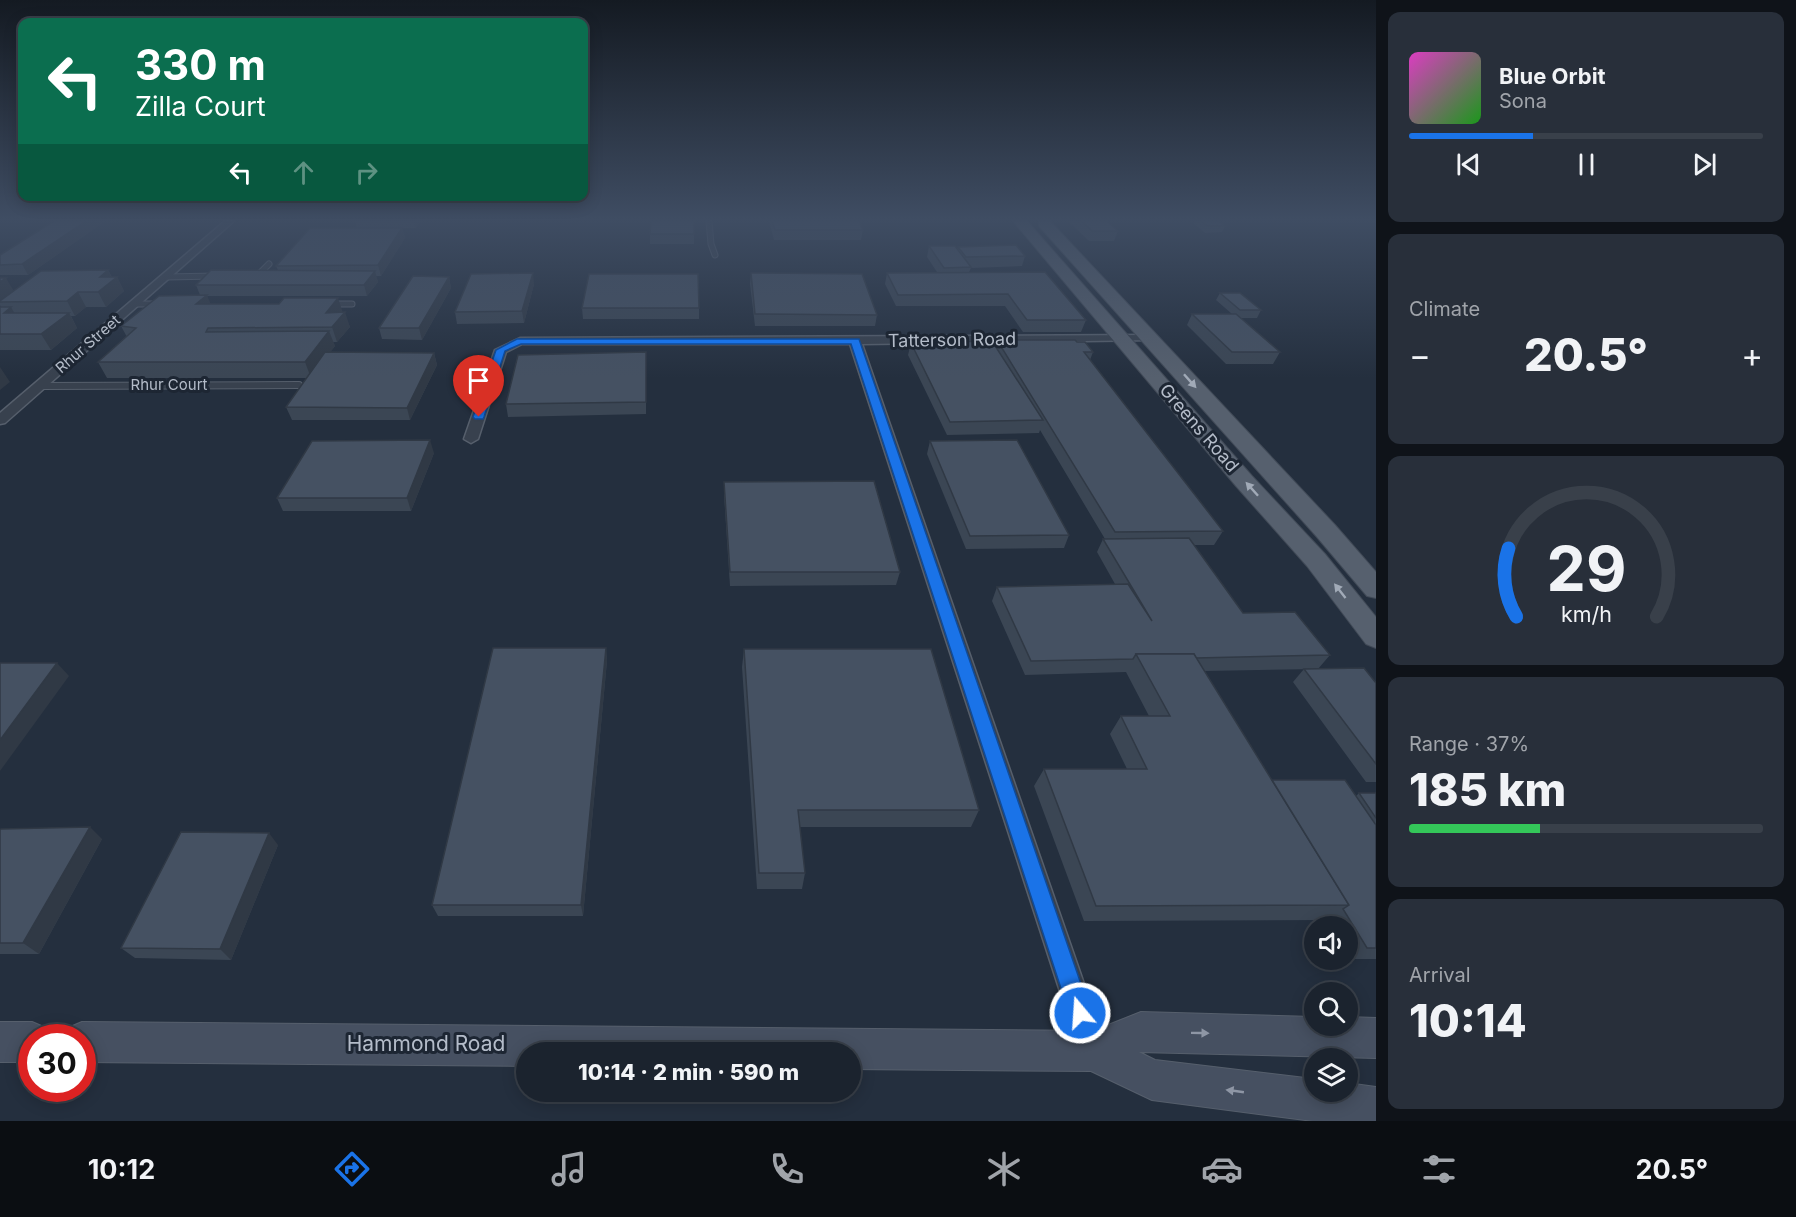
<!DOCTYPE html>
<html lang="en">
<head>
<meta charset="utf-8">
<style>
  body { margin:0; font-family:Inter,sans-serif; background:#282f3a; color:#f1f3f6; height:100vh; display:flex; flex-direction:column; font-size:22px; white-space:nowrap }
  * { box-sizing:border-box; margin:0 }
  p { font-size:20px; color:#a0a4aa }
  .icon { flex:none; width:33px; height:33px; fill:none; stroke:currentColor; stroke-width:2; stroke-linecap:round; stroke-linejoin:round }
  .map { position:relative; flex:1; overflow:hidden }
  .details { display:flex; flex-direction:column; gap:12px; padding:12px; background:#0f1319; width:420px }
  .details>* { flex:none }
  .top-card { position:absolute; left:18px; top:18px; width:570px; height:183px; border-radius:12px; box-shadow:0 3px 15px #0003,0 0 0 2px #39404a; background:#0b6e4f; color:#fff; overflow:hidden }
  .buttons { position:absolute; left:1304px; top:916px; display:grid; gap:12px }
  .buttons a { display:grid; place-items:center; width:54px; height:54px; border-radius:50%; background:#1b232e; box-shadow:0 3px 15px #0003,0 0 0 2px #39404a; font-size:30px }
  .speed { position:absolute; left:18px; top:1024px; display:flex; gap:12px; font-size:30px; font-weight:700; text-align:center }
  .speed>* { display:grid; place-content:center; width:78px; height:78px; border-radius:50%; background:#1b232e; box-shadow:0 3px 15px #0003,0 0 0 2px #39404a; line-height:1 }
  .speed .limit { border:9px solid #d22; background:#fff; color:#111 }
  .pin { position:absolute; display:grid; place-items:center; width:51px; height:51px; color:#fff; margin:-62px -26px; border-radius:50% 50% 50% 0; rotate:-45deg; box-shadow:0 0 6px #0007 }
  .pin .icon { rotate:45deg }
  .me { position:absolute; width:66px; margin:-33px; rotate:342deg; stroke-linejoin:round; filter:drop-shadow(0 0 4px #0008) }
  .turn { display:flex; align-items:center; gap:21px; height:126px; padding:0 18px; font-size:27px }
  .turn .icon { width:78px; height:78px; stroke-width:2.5 }
  .turn b { display:block; font-size:42px; line-height:51px }
  .lanes { display:flex; align-items:center; height:57px; padding:0 18px; background:#0003; justify-content:center; gap:30px; direction:ltr }
  .lanes .off { opacity:.35 }
  .big { font-size:45px; font-weight:800; line-height:1.1 }
  .details .tile { flex:1; display:flex; flex-direction:column; justify-content:center; gap:9px; min-width:0; padding:0 21px; border-radius:12px; background:#282f3a }
  .details .dial { align-items:center; gap:0 }
  .dial svg { height:156px; overflow:visible; fill:none; stroke:#39404a; stroke-width:7; stroke-linecap:round; text-anchor:middle }
  .dial text { fill:#f1f3f6; stroke:none }
  .song { display:flex; align-items:center; gap:18px }
  .cover { width:72px; height:72px; border-radius:9px; background:linear-gradient(135deg,hsl(310 70% 55%),hsl(120 70% 35%)) }
  .played { height:6px; border-radius:3px; background:linear-gradient(90deg,#1a73e8 35%,#39404a 35%) }
  .keys { display:flex; justify-content:space-around; direction:ltr }
  .heat { display:flex; justify-content:space-between; align-items:center; font-size:33px; direction:ltr }
  .charge { height:9px; border-radius:4px; background:linear-gradient(90deg,#34c759 37%,#39404a 0) }
  .trip { position:absolute; left:516px; top:1042px; width:345px; height:60px; border-radius:30px; background:#1b232e; box-shadow:0 3px 15px #0003,0 0 0 2px #39404a; font-weight:800; line-height:60px; text-align:center }
  .dock { display:flex; height:96px; justify-content:space-around; align-items:center; background:#0b0e12; color:#a0a4aa }
  .dock .icon { width:42px; height:42px }
  .dock .current { color:#1a73e8 }
  .dock b { font-size:27px; color:#f1f3f6 }
  main { display:flex; flex:1; min-height:0 }
  .map>svg:first-child { display:block }
</style>
</head>
<body>
<main>
<div class="map">
<svg width="1376" height="1121" viewBox="0 0 1376 1121">
  <rect width="100%" height="100%" fill="#242f3e"/>
  <g fill="none" stroke-linecap="round" stroke-linejoin="round">
    <g stroke="#565f6c" stroke-width="7">
      <g id="lane-far1">
        <polyline points="709,221 711,244 715,255"/>
        <polyline points="253,275 260,273 269,264"/>
        <polyline points="166,277 216,276"/>
        <polyline points="134,304 158,304"/>
        <polyline points="329,304 352,304"/>
      </g>
    </g>
    <g stroke="#565f6c" stroke-width="8">
      <polyline id="lane" points="39,386 299,385"/>
    </g>
    <g stroke="#565f6c" stroke-width="3">
      <g id="street">
        <polygon points="225,221 234,221 5,423 0,424 0,413"/>
        <polygon points="1150,335 1154,336 1154,340 862,344 1107,1050 1103,1060 1093,1064 1083,1060 1079,1050 850,344 522,344 506,352 478,439 471,443 464,439 495,350 520,338"/>
      </g>
    </g>
    <g stroke="#565f6c" stroke-width="2">
      <g id="secondary">
        <polygon points="1141,1012 1314,1017 1314,1026 1347,1026 1347,1017 1376,1018 1376,1058 1139,1052 1155,1060 1314,1079 1314,1092 1347,1092 1347,1083 1376,1087 1376,1121 1313,1121 1152,1100 1091,1071 850,1069 850,1053 526,1053 526,1066 82,1062 82,1038 64,1038 68,1028 82,1022 1093,1031"/>
        <polygon points="0,1022 32,1022 46,1028 50,1038 32,1038 32,1062 0,1062"/>
      </g>
    </g>
    <g stroke="#414a57" stroke-width="2">
      <g id="primary">
        <polygon points="1013,221 1027,221 1252,476 1325,554 1376,617 1376,648 1366,644 1307,566 1236,486"/>
        <polygon points="1039,221 1050,221 1335,525 1376,572 1376,598 1367,596 1317,537 1039,226"/>
      </g>
    </g>
    <use href="#lane-far1" stroke="#38414e" stroke-width="5"/>
    <use href="#lane" stroke="#38414e" stroke-width="6"/>
    <use href="#street" fill="#38414e" fill-rule="evenodd"/>
    <use href="#secondary" fill="#465061" fill-rule="evenodd"/>
    <use href="#primary" fill="#56606e" fill-rule="evenodd"/>
  </g>
  <g fill="#3b4654">
    <polygon points="54,221 103,221 104,222 28,275 0,275 0,255"/>
    <polygon points="355,221 420,221 416,228 395,228 402,228 405,238 381,276 376,276 378,282 367,296 207,296 210,304 343,312 350,327 337,342 333,342 335,346 330,352 434,353 437,365 410,420 292,420 286,407 307,378 107,378 98,362 127,337 121,326 200,295 196,285 278,270 276,266 357,228"/>
    <polygon points="694,221 694,244 650,244 650,234"/>
    <polygon points="769,221 859,221 863,230 861,240 774,240"/>
    <polygon points="1070,221 1107,221 1118,231 1114,241 1089,241 1069,222"/>
    <polygon points="1194,221 1219,221 1225,226 1222,232 1205,233 1193,223"/>
    <polygon points="929,246 957,249 958,247 1025,256 1022,266 971,268 969,272 1086,320 1081,332 1023,332 1005,306 896,306 885,284 887,273 937,272 927,257"/>
    <polygon points="108,270 112,277 117,277 124,291 106,307 86,307 75,316 71,316 77,328 51,350 0,350 0,307 1,307 0,305 0,278 14,291"/>
    <polygon points="751,273 877,315 875,326 755,326 750,284"/>
    <polygon points="449,277 451,288 422,340 382,339 379,328"/>
    <polygon points="534,284 524,323 457,324 455,312"/>
    <polygon points="1220,293 1261,310 1257,318 1241,318 1280,352 1273,364 1226,364 1187,325 1192,314 1232,314 1216,300"/>
    <polygon points="582,308 699,308 699,319 583,319"/>
    <polygon points="997,340 1077,342 1093,352 1090,360 1223,531 1214,545 1194,545 1243,613 1330,655 1318,669 1204,671 1272,780 1356,796 1359,793 1376,793 1376,959 1351,959 1347,952 1347,927 1332,927 1328,920 1084,921 1034,786 1044,769 1127,769 1110,734 1121,716 1149,716 1126,672 1025,675 992,601 997,587 1115,584 1097,552 1103,539 1105,539 1040,430 1039,433 947,435 908,355 911,343 995,347"/>
    <polygon points="646,352 646,414 508,417 506,404"/>
    <polygon points="930,441 1069,535 1064,548 966,549 927,454"/>
    <polygon points="434,453 411,511 283,511 277,498"/>
    <polygon points="724,482 900,572 896,585 730,586 724,495"/>
    <polygon points="606,648 607,661 583,916 438,916 432,905"/>
    <polygon points="744,649 979,810 971,827 800,827 805,873 802,889 757,889 742,667"/>
    <polygon points="1304,669 1376,683 1376,782 1366,782 1293,682"/>
    <polygon points="0,830 102,839 39,954 0,954"/>
    <polygon points="278,845 231,960 135,958 121,948"/>
  </g>
  <g fill="#303945">
    <polygon points="86,221 103,221 104,222 28,275 22,264"/>
    <polygon points="414,221 420,221 416,228"/>
    <polygon points="402,228 405,238 381,276 378,265"/>
    <polygon points="108,270 113,280 117,277 124,291 106,307 98,292 100,277"/>
    <polygon points="375,271 378,282 367,296 364,285"/>
    <polygon points="533,273 534,284 524,323 522,311"/>
    <polygon points="449,277 451,288 422,340 419,328"/>
    <polygon points="6,278 15,293 0,302 0,282"/>
    <polygon points="78,292 86,307 75,316 67,301"/>
    <polygon points="207,295 213,310 196,304"/>
    <polygon points="338,298 343,313 331,328 326,313"/>
    <polygon points="11,307 20,323 4,313"/>
    <polygon points="345,312 350,327 337,342 332,327"/>
    <polygon points="69,313 77,328 51,350 41,334"/>
    <polygon points="329,331 335,346 311,378 305,362"/>
    <polygon points="434,353 437,365 410,420 407,408"/>
    <polygon points="0,367 10,382 0,390"/>
    <polygon points="430,440 434,453 411,511 407,498"/>
    <polygon points="606,648 607,661 583,916 581,905"/>
    <polygon points="57,663 69,676 0,771 0,740"/>
    <polygon points="90,827 102,839 39,954 23,943"/>
    <polygon points="269,833 278,845 231,960 220,949"/>
  </g>
  <g fill="#455162" stroke="#303945" stroke-width="1.5">
    <polygon points="54,221 86,221 22,264 0,265 0,255"/>
    <polygon points="651,221 694,221 694,234 650,234"/>
    <polygon points="772,221 859,221 863,230 775,230"/>
    <polygon points="1082,221 1107,221 1118,231 1092,231"/>
    <polygon points="1201,221 1219,221 1225,226 1208,226"/>
    <polygon points="310,228 402,228 378,265 276,266"/>
    <polygon points="1016,245 1025,256 966,257 958,247"/>
    <polygon points="929,246 955,246 971,267 944,268"/>
    <polygon points="108,270 100,277 117,277 98,292 78,292 67,301 0,302 0,301 41,271"/>
    <polygon points="211,270 375,271 364,285 196,285"/>
    <polygon points="1045,272 1086,320 1027,320 1008,294 898,295 887,273"/>
    <polygon points="533,273 522,311 455,312 471,274"/>
    <polygon points="751,273 862,274 877,315 755,314"/>
    <polygon points="589,274 698,274 699,308 582,308"/>
    <polygon points="413,276 449,277 419,328 379,328"/>
    <polygon points="0,278 6,278 0,282"/>
    <polygon points="1220,293 1240,293 1261,310 1240,310"/>
    <polygon points="207,295 196,304 279,304 284,298 338,298 326,313 345,312 332,327 208,328 206,332 329,331 305,362 98,362 136,328 121,326 159,296"/>
    <polygon points="0,307 11,307 4,313 69,313 41,334 0,334"/>
    <polygon points="1192,314 1236,314 1280,352 1232,352"/>
    <polygon points="997,340 1075,340 1077,342 1085,342 1093,352 1084,352 1223,531 1115,532"/>
    <polygon points="992,341 1043,420 950,422 911,343"/>
    <polygon points="325,352 434,353 407,408 286,407"/>
    <polygon points="646,352 646,402 506,404 518,355"/>
    <polygon points="430,440 407,498 277,498 312,441"/>
    <polygon points="1017,440 1069,535 970,536 930,441"/>
    <polygon points="874,481 900,572 730,572 724,482"/>
    <polygon points="1189,538 1243,613 1295,612 1330,655 1196,658 1194,654 1136,654 1133,659 1031,661 997,587 1128,584 1152,621 1103,539"/>
    <polygon points="493,648 606,648 581,905 432,905"/>
    <polygon points="744,649 931,649 979,810 798,810 805,873 759,873"/>
    <polygon points="1136,654 1194,654 1349,905 1096,906 1044,769 1147,769 1121,716 1170,716"/>
    <polygon points="0,663 57,663 0,740"/>
    <polygon points="1364,668 1376,683 1376,764 1304,669"/>
    <polygon points="1272,780 1345,780 1376,825 1376,948 1367,948 1343,909 1349,905"/>
    <polygon points="1359,793 1376,793 1376,818"/>
    <polygon points="90,827 23,943 0,943 0,830 1,829"/>
    <polygon points="181,832 269,833 220,949 121,948"/>
  </g>
  <defs><path id="oneway-solid" d="M-6-.8H1V-3.2L6.5 0L1 3.2V.8H-6Z" transform="scale(1.5)"/></defs>
  <g fill="#a1aab7">
    <use href="#oneway-solid" transform="translate(1190 381) rotate(48)"/>
    <use href="#oneway-solid" transform="translate(1252 489) rotate(-132)"/>
    <use href="#oneway-solid" transform="translate(1340 591) rotate(-128)"/>
  </g>
  <g fill="#8e96a5">
    <use href="#oneway-solid" transform="translate(1200 1033) rotate(1)"/>
    <use href="#oneway-solid" transform="translate(1235 1091) rotate(-172)"/>
  </g>
  <linearGradient id="sky" x2="0" y2="1"><stop stop-color="#141a22"/><stop offset="0.58" stop-color="#3f4d63"/><stop offset="1" stop-color="#3f4d63" stop-opacity="0"/></linearGradient>
  <rect width="1376" height="378" fill="url(#sky)"/>
  <polygon fill="#1a73e8" stroke="#114b97" stroke-width="1.5" points="517,339 859,339 1091,1013 1087,1021 1080,1024 1072,1021 1069,1013 851,344 521,344 505,351 484,417 483,419 475,419 473,417 496,350"/>
  <g text-anchor="middle" stroke-width="6" stroke-linejoin="round" paint-order="stroke">
    <g font-size="15" fill="#b4bcc9" stroke="#1d2633">
      <text transform="translate(88 344) rotate(-41)" y="5">Rhur Street</text>
      <text x="169" y="390">Rhur Court</text>
    </g>
    <g font-size="18" fill="#b4bcc9" stroke="#1d2633">
      <text transform="translate(952 340) rotate(-1)" y="6">Tatterson Road</text>
      <text transform="translate(1199 428) rotate(49)" y="6">Greens Road</text>
    </g>
    <g font-size="21" fill="#b4bcc9" stroke="#1d2633">
      <text x="426" y="1051">Hammond Road</text>
    </g>
  </g>
</svg>
<div class="buttons">
<a><svg class="icon" aria-label="sound" viewBox="0 0 24 24"><path d="M4 9h4l5-4v14l-5-4H4zM17 9q2 3 0 6"/></svg></a>
<a><svg class="icon" aria-label="search" viewBox="0 0 24 24"><circle cx="10" cy="10" r="6"/><path d="M15 15l6 6"/></svg></a>
<a><svg class="icon" aria-label="layers" viewBox="0 0 24 24"><path d="M12 4l9 5-9 5-9-5zM3 14l9 5 9-5"/></svg></a>
</div>
<div class="speed"><div class="limit">30</div></div>
<div class="pin" style="left:479px;top:417px;background:#d93025"><svg class="icon" aria-label="arrive" viewBox="0 0 24 24"><path d="M6 21V4h12l-3 4 3 4H6"/></svg></div>
<svg class="me" style="left:1080px;top:1013px" viewBox="-20 -20 40 40"><circle r="17" fill="#1a73e8" stroke="#fff" stroke-width="3"/><path d="M0-11L8 9 0 5-8 9z" fill="#fff"/></svg>
<div class="trip">10:14 · 2 min · 590 m</div>
<div class="top-card">
<div class="turn"><svg class="icon" aria-label="left" viewBox="0 0 24 24"><path d="M17 20v-9H6M10 6l-5 5 5 5"/></svg><div><b>330 m</b>Zilla Court</div></div>
<div class="lanes"><svg class="icon" aria-label="left" viewBox="0 0 24 24"><path d="M17 20v-9H6M10 6l-5 5 5 5"/></svg><svg class="icon off" aria-label="ahead" viewBox="0 0 24 24"><path d="M12 20V5M6 11l6-6 6 6"/></svg><svg class="icon off" aria-label="right" viewBox="0 0 24 24"><path d="M7 20v-9h11M14 6l5 5-5 5"/></svg></div>
</div>
</div>
<section class="details">
<div class="tile">
<div class="song"><i class="cover"></i><div><b>Blue Orbit</b><p>Sona</p></div></div>
<div class="played"></div>
<div class="keys"><svg class="icon" aria-label="previous" viewBox="0 0 24 24"><path d="M18 5L8 12l10 7zM5 5v14"/></svg><svg class="icon" aria-label="pause" viewBox="0 0 24 24"><path d="M8 5v14M16 5v14"/></svg><svg class="icon" aria-label="next" viewBox="0 0 24 24"><path d="M6 5l10 7-10 7zM19 5v14"/></svg></div>
</div>
<div class="tile"><p>Climate</p>
<div class="heat"><a>−</a><b class="big">20.5°</b><a>+</a></div>
</div>
<div class="tile dial"><svg viewBox="0 0 100 80">
<path d="M14 69A42 42 0 1 1 86 69"/>
<path d="M14 69A42 42 0 0 1 10 34" stroke="#1a73e8"/>
<text x="50" y="56" font-size="32" font-weight="700">29</text>
<text x="50" y="72" font-size="11">km/h</text>
</svg></div>
<div class="tile"><p>Range · 37%</p><b class="big">185 km</b><div class="charge"></div></div>
<div class="tile"><p>Arrival</p><b class="big">10:14</b></div>
</section>
</main>
<nav class="dock">
<b>10:12</b>
<svg class="icon current" aria-label="directions" viewBox="0 0 24 24"><path d="M12 3l9 9-9 9-9-9zM9 14v-3h6M13 9l2 2-2 2"/></svg>
<svg class="icon" aria-label="music" viewBox="0 0 24 24"><path d="M9 18V5l10-2v13"/><circle cx="6" cy="18" r="3"/><circle cx="16" cy="16" r="3"/></svg>
<svg class="icon" aria-label="phone" viewBox="0 0 24 24"><path d="M5 4h4l2 5-3 2q2 4 5 5l2-3 5 2v4C11 20 4 13 5 4z"/></svg>
<svg class="icon" aria-label="climate" viewBox="0 0 24 24"><path d="M12 3v18M4 7l16 10M4 17L20 7"/></svg>
<svg class="icon" aria-label="car" viewBox="0 0 24 24"><path d="M5 17H2v-5l4-1 3-4h7l3 4 3 1v5h-3M9 17h6M6 11h13"/><circle cx="7" cy="17" r="2"/><circle cx="17" cy="17" r="2"/></svg>
<svg class="icon" aria-label="filters" viewBox="0 0 24 24"><path d="M4 7h16M4 17h16"/><circle cx="9" cy="7" r="2"/><circle cx="15" cy="17" r="2"/></svg>
<b>20.5°</b>
</nav>
</body>
</html>
